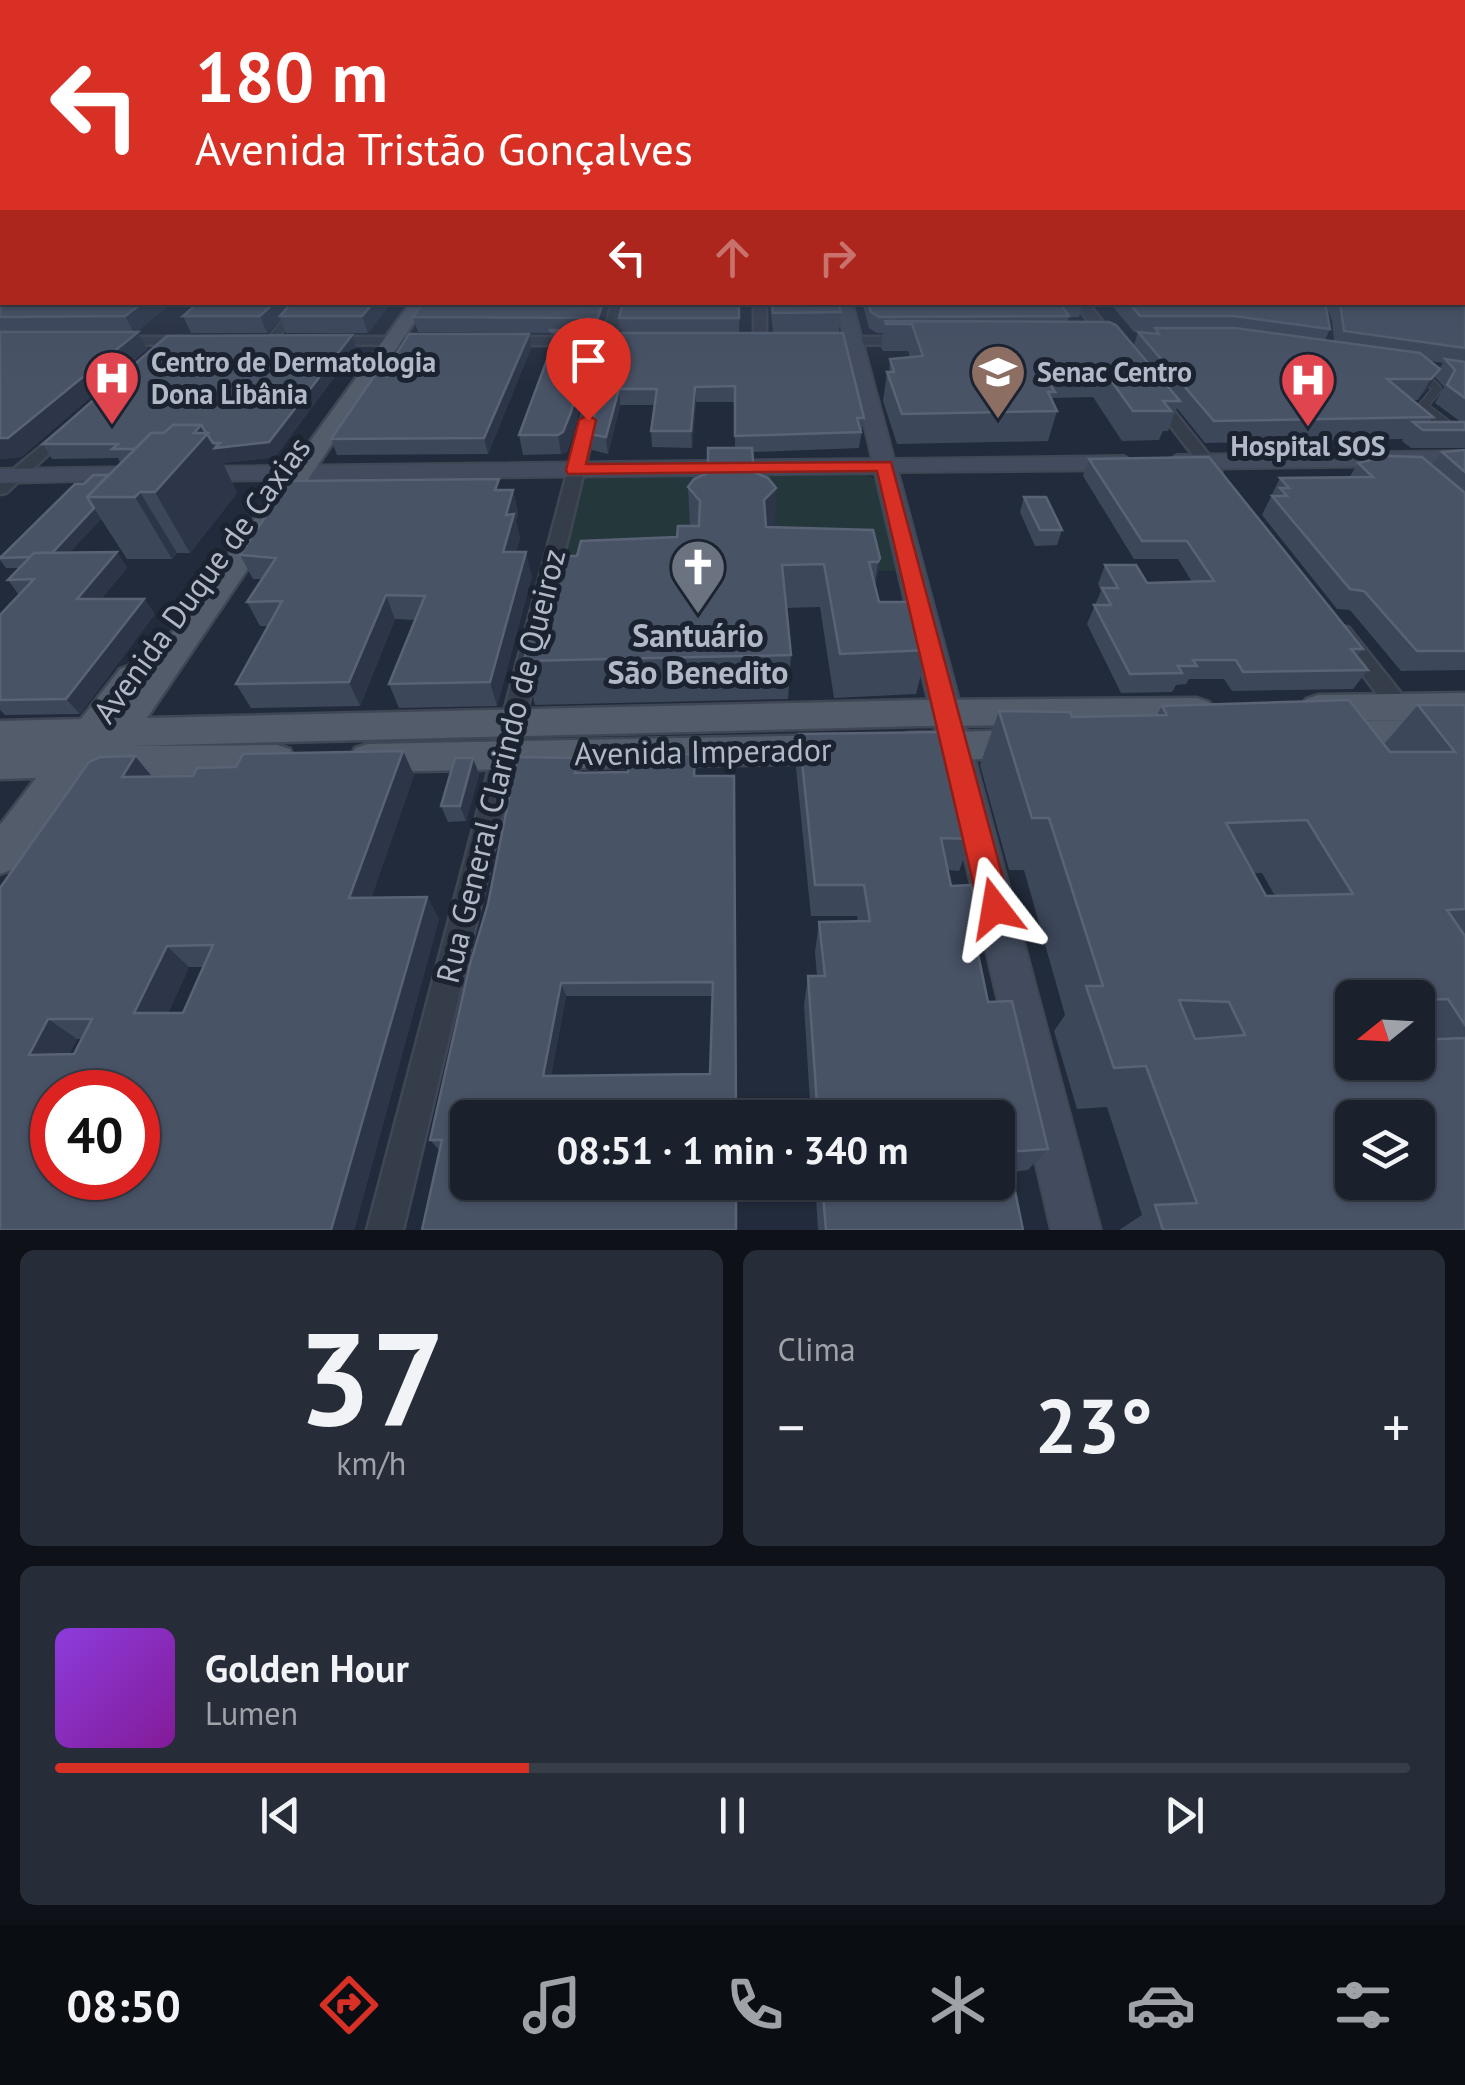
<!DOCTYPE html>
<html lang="pt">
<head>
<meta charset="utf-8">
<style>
  body { margin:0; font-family:"PT Sans",sans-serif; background:#272d38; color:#f1f3f6; height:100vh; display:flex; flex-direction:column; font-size:38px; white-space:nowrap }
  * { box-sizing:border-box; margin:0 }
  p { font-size:32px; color:#9fa3a9 }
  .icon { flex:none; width:55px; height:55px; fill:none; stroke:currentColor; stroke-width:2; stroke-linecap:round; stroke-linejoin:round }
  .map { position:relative; height:1230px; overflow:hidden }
  .panel { display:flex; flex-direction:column; gap:20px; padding:20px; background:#0e1218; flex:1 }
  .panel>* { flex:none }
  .banner { position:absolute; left:0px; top:0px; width:1465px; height:305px; box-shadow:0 2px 8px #0004,0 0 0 2px #383e48; background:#d93025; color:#fff; overflow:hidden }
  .needle { width:65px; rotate:252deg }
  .fabs { position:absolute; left:1335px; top:980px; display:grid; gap:20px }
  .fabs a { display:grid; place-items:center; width:100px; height:100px; border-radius:15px; background:#1a202c; box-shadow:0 2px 8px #0004,0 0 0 2px #383e48; font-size:50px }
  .speed { position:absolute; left:30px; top:1070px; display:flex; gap:20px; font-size:50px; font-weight:700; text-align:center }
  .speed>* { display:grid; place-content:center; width:130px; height:130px; border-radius:50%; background:#1a202c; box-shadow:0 2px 8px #0004,0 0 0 2px #383e48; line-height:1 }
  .speed .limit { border:15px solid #d22; background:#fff; color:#111 }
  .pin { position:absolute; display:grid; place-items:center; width:85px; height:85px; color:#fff; margin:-102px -42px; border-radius:50% 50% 50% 0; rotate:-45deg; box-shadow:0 0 10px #0007 }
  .pin .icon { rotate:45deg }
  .me { position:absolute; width:110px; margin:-55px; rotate:346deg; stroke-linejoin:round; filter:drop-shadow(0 0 8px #0008) }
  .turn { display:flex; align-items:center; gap:35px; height:210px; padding:0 30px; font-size:45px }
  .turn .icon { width:130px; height:130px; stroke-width:2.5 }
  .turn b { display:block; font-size:70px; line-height:85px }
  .lanes { display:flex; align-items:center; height:95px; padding:0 30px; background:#0003; justify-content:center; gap:50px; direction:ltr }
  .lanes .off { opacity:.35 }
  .big { font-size:75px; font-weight:800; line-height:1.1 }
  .panel .card { flex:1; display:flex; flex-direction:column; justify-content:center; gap:15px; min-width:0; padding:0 35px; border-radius:15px; background:#272d38 }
  .panel .dial { align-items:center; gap:0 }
  .dial b { font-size:130px; line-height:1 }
  .song { display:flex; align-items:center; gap:30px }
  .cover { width:120px; height:120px; border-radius:15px; background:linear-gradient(135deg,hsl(270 70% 55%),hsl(290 70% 35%)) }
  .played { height:10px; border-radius:5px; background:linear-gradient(90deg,#d93025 35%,#383e48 35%) }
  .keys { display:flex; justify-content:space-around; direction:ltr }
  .heat { display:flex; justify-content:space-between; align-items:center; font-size:55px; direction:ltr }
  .panel .tiles { flex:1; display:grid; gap:20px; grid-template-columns:1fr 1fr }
  .card:last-child { grid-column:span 2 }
  .trip { position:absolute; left:450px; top:1100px; width:565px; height:100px; border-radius:15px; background:#1a202c; box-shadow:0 2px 8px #0004,0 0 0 2px #383e48; font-weight:800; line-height:100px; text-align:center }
  .tab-bar { display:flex; height:160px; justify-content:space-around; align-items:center; background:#0a0d12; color:#9fa3a9 }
  .tab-bar .icon { width:70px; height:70px }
  .tab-bar .selected { color:#d93025 }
  .tab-bar b { font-size:45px; color:#f1f3f6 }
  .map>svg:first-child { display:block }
</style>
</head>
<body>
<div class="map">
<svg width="1465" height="1230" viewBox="0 0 1465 1230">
  <rect width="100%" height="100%" fill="#222b3b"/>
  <polygon fill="#24383c" points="863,474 879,481 899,571 563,565 583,479 587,477"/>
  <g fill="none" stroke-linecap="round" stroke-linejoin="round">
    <g stroke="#3f4654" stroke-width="8">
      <polyline id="lane-far1" points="285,323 304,302"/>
    </g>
    <g stroke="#3f4654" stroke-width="11">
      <g id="lane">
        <polyline points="270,341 287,321"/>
        <polyline points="1423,375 1437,389 1423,406 1465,438"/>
      </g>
    </g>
    <g stroke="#3f4654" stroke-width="5">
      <g id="street">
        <polygon points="612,302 624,302 616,337 638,337 644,341 638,345 614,345 403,1230 367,1230 601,345 507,345 501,341 507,337 603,337"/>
        <polygon points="754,302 766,302 766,341 760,345 754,341"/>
        <polygon points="1074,302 1087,302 1118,341 1118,347 1108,347"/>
        <polygon points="188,337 193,338 193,344 117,345 111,341 117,337"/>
        <polygon points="327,337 408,337 414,341 408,345 322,344 321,341"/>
        <polygon points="908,337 914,341 913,344 837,345 831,341 837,337"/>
        <polygon points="1156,394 1161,395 1221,470 1221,476 1209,476 1149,398"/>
        <polygon points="65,427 70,429 70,435 6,493 0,494 0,480"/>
        <polygon points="1342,626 1349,628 1412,707 1415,713 1412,719 1404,722 1396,719 1335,638 1332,633 1335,628"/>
      </g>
    </g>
    <g stroke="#3f4654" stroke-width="4">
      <g id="secondary">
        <rect x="1462" y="227" width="3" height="8"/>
        <polygon points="836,302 852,302 894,459 1124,456 1135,463 1124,470 898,472 1101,1230 1051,1230 875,473 192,481 181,474 192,467 872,459"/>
        <polygon points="1465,451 1465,465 1177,469 1166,462 1177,455"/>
        <polygon points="144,467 155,474 152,479 0,483 0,469"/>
      </g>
    </g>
    <g stroke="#3f4654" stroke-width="5">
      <g id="primary">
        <polygon points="1462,285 1465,286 1465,297 1462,297"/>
        <polygon points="411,302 428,302 147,718 921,700 1197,698 1209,702 1214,711 1209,720 1197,724 921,726 128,746 277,745 290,749 295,759 290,769 277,773 78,777 14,869 0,874 0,825 36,778 0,779 0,749 59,747 0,749 0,721 81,719 120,669 131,665 144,671"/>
        <polygon points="1465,693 1465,746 1338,749 1326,745 1321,735 1326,725 1338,721 1416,720 1318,721 1306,717 1301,708 1306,699 1318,695"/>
        <polygon points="1027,730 1039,734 1045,744 1039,754 1027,758 908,761 896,757 890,747 896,737 908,733"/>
        <polygon points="837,735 849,739 855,749 849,759 837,763 368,772 355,768 350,758 355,748 368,744"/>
      </g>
    </g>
    <use href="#lane-far1" stroke="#353d4b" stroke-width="5"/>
    <use href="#lane" stroke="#353d4b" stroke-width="8"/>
    <use href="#street" fill="#353d4b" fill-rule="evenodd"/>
    <use href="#secondary" fill="#434c5e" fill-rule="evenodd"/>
    <use href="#primary" fill="#535c6b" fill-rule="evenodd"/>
  </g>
  <g fill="#3d475a" fill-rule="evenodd">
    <polygon points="0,212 173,302 136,332 138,332 147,349 21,457 0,459"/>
    <polygon points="392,302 368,333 286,333 281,319 267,333 191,333 183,316"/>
    <polygon points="609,302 600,333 594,333 596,348 574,431 567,452 561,454 523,455 519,435 552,348 550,333 418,332 413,317"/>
    <polygon points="740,302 739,333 773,333 770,302 838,302 841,312 839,333 864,418 859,448 753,452 754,472 775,527 880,558 875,589 879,602 927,650 916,694 834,698 820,607 786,608 791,655 788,699 535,705 524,661 549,620 577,556 677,537 690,526 688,487 708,474 735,448 735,402 696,402 692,448 652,447 651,431 655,405 620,405 608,454 592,450 590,434 621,333 619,318"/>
    <path d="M862 302H1083L1079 317H1069L1067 322 1134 345 1138 332H1134L1109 302H1449L1465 308V448H1411L1402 441 1403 439 1205 443 1177 408 1168 431H1163L1159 440 1122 441 1093 397 1053 398 1052 401 1057 411 1048 441 897 444 883 401 887 372H889L890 359 910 357 908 351H883L881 348 883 333H877L869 328ZM1326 305 1332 320 1334 341 1325 340 1330 329ZM1430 361 1443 363 1439 369ZM1435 377 1444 387 1435 403 1461 422H1430L1433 417 1413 400H1418Z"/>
    <polygon points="529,334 531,348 488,454 337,455 331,439 385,372"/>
    <polygon points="352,335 356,348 275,457 223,463 237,493 190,553 177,553 172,559 127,559 101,519 69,553 117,552 127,568 101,599 144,599 155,614 80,714 5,715 0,710 0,615 19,595 8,580 19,568 6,568 0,560 0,556 84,484 108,475 120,463 118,458 52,459 43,444"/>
    <polygon points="1465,450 1465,670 1401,671 1350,610 1337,609 1262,515 1280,478 1349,478 1358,463 1432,465 1442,452"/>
    <polygon points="1089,459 1363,649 1357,656 1368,670 1353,689 1232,691 1224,679 1189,679 1186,684 1176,685 1172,692 1121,693 1087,624 1101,591 1098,584 1105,565 1147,583 1192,582 1178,559 1134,559 1083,476"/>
    <polygon points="502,490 513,490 518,513 516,521 520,538 516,552 532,576 497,706 399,708 389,684 416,620 395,619 360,706 251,708 236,684 269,626 260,626 247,602 262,579 253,579 240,555"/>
    <polygon points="1024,497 1062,530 1057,545 1035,546 1020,512"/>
    <path d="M1418 705H1465V1230H1119L1142 1215 1107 1107 1077 1109 1054 1031 1065 1015 1024 870H1009L980 765 999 711 1072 717 1157 715 1162 706 1384 744ZM1254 873H1262L1275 896H1266ZM1352 998H1418V1062Z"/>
    <polygon points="799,734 971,839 959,871 948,870 951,886 983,929 976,945 988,1002 1048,1149 1028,1170 1011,1172 1023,1230 818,1230 815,1182 998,1182 998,1118 811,1118 804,1005 808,976 817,976 815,952 819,922 858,922 857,916 811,916 796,768"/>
    <path d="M578 758 581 773 695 776 736 1230 439 1150 430 1140ZM566 996H712L710 1074 551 1076Z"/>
    <path d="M89 762 152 777 414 775 371 898 427 897 439 919 354 1230H0ZM189 967H203L183 1013H168ZM77 1039H82L74 1054H69Z"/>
    <polygon points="479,774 466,821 448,822 441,806"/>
  </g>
  <g fill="#2d3649">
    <polygon points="144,302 173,302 134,333 125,316"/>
    <polygon points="275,302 298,302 280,316 281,319 267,333 260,316"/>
    <polygon points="374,302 392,302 368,333 362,316"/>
    <polygon points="603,302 609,302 600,333 598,318"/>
    <polygon points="594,330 596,348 574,431 567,452 561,454 558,435"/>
    <polygon points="138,332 147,349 21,457 0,459 0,438"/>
    <polygon points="529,334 531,348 488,454 484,438"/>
    <polygon points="352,335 356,348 275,457 223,463 237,493 190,553 155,492 194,433 201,425 208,433 215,448"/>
    <polygon points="1440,369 1427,390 1418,400 1431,379"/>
    <polygon points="695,387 696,402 692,448 691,431"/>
    <polygon points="619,389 620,405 608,454 606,437"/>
    <polygon points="776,488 775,531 762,542 764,500"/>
    <polygon points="513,490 518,513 516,521 520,538 509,576 503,552 506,515"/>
    <polygon points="140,492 177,553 172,559 135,497"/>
    <polygon points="94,508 101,519 55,568 47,557"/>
    <polygon points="117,552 127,568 88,615 77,599"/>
    <polygon points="526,552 532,576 497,706 490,682"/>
    <polygon points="880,558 873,602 871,606 878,562"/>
    <polygon points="386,595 395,619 360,706 349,682"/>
    <polygon points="144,599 155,614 80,714 66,699"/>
    <polygon points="403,751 414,775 364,920 349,898"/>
    <polygon points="135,756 155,780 122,777"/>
    <polygon points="473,758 479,774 466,821 460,806"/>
    <polygon points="427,897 439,919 354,1230 331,1230"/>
    <polygon points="167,946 189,967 159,1033 134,1013"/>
    <polygon points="561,983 566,996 549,1087 543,1076"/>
    <polygon points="48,1019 77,1039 59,1074 29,1055"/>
  </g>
  <g fill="#495366" stroke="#5a6375" stroke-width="2.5" fill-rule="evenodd">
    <polygon points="0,212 2,212 2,302 144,302 125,316 0,317"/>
    <polygon points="199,302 275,302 260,316 183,316"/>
    <polygon points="292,302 374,302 362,316 280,316"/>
    <polygon points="423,302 603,302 598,318 413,317"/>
    <polygon points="623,302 739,302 739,318 619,318"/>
    <polygon points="772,302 838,302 841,312 773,313"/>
    <polygon points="868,302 1059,302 1069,316 879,317 871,312"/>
    <polygon points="1128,302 1325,302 1330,329 1234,316 1140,316"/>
    <polygon points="1340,302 1449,302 1463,305 1465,308 1465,348 1344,331"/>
    <polygon points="885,321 1109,322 1116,325 1180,401 1163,401 1171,411 1133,411 1102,368 1040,369 1055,392 1048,392 1057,411 902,414 887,372 894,372 890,359 923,356 912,324 886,324"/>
    <polygon points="1155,328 1235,328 1420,353 1440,369 1431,379 1387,379 1433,417 1214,421 1138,332 1159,334"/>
    <polygon points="549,330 594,330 571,412 563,432 558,435 519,435 557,333"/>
    <polygon points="0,332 138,332 8,438 0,438"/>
    <polygon points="615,333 843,333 864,418 857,418 861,432 735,436 735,386 695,387 691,431 651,431 657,389 619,389 606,437 590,434"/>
    <polygon points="409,334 529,334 484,438 331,439 377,372 385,372"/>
    <polygon points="352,335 269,442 215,448 220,443 213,443 201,425 173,425 164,433 151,433 135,449 112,449 118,444 43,444 167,336"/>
    <polygon points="1445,359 1465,362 1465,398 1447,385 1455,370"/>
    <polygon points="1413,422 1465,422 1465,430 1423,430"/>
    <polygon points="173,425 201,425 194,433 208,433 155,492 140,492 135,497 87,497 151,433 164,433"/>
    <polygon points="708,448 752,448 754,472 768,478 776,488 764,500 766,527 873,530 880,558 878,562 869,562 879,602 914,602 927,650 840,654 824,564 782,565 791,655 524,661 533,619 549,620 565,556 577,556 581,541 677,537 678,526 699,526 700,501 688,487 694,479 708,473"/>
    <polygon points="1465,450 1465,472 1442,452"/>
    <polygon points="1388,456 1422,457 1465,493 1465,651 1417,651 1364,591 1350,589 1272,496 1287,496 1280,488 1289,488 1280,478 1373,477 1358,463"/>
    <polygon points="1209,457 1363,649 1351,649 1368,670 1243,672 1236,660 1193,660 1197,666 1178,666 1182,673 1130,674 1094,605 1111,605 1102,588 1118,588 1105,565 1136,565 1147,583 1214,581 1187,541 1142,541 1089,459"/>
    <polygon points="93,475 108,475 87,497 94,508 52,553 34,553 30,557 0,558 75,484 84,484"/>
    <polygon points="499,479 495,490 513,490 506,515 514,514 503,552 526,552 490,682 389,684 425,596 386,595 349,682 236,684 282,601 247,602 276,558 240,555 289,481"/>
    <polygon points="1024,497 1046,497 1062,530 1040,530"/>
    <polygon points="117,552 77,599 144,599 66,699 0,700 0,615 34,579 8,580 34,553"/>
    <path d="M1349 700 1390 752H1455L1418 705H1465V909L1447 910 1465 936V1025L1448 999 1418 1000V998H1352V1062H1418V1040L1465 1038V1230H1163L1155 1205 1197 1203 1146 1066 1114 1068 1086 986H1103L1049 818H1032L999 711 1070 712 1072 717 1167 715 1162 706ZM1307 820 1353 894 1266 896 1226 823ZM1179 1000 1229 1002 1245 1035 1195 1039ZM1352 1118H1418V1182H1352Z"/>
    <polygon points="947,732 971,839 941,838 951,886 971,885 983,929 973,930 988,1002 1012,1001 1048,1149 1007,1152 1023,1230 826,1230 822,1182 998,1182 998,1118 818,1118 808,976 825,976 819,922 870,921 864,885 815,885 799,734"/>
    <path d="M403 751 349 898 427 897 331 1230H0V888L89 762 100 757 135 756 122 777 193 776 197 768 236 767 243 754ZM213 945 183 1013H134L167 946ZM48 1019H92L74 1054 29 1055ZM52 1092H138V1178H52Z"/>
    <path d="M695 754 694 776H734L736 1118H468V1182H736V1230H422L442 1140H430L470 964 488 904 517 757 578 758 575 773 628 772 630 755ZM713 982 710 1074 543 1076 561 983Z"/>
    <polygon points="455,758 473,758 460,806 441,806"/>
  </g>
  <linearGradient id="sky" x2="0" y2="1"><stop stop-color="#131820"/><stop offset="0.55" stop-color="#3e4a60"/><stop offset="1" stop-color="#3e4a60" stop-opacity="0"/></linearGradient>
  <rect width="1465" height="384" fill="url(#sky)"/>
  <polygon fill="#d93025" stroke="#8d1f18" stroke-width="2.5" points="588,415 596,420 586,464 891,462 1011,908 1006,918 995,923 984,918 979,908 877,471 568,474 566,470 579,420"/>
  <defs>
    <g id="university-pin" transform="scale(2.875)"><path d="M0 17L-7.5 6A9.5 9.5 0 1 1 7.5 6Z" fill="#8d6e63" stroke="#1b2230"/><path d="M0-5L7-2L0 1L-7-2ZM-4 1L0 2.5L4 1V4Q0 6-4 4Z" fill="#fff"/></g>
    <g id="hospital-pin" transform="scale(2.875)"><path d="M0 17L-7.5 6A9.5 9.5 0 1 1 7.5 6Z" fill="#e0444e" stroke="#1b2230"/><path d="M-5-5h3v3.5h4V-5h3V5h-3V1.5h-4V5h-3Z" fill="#fff"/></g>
    <g id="church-pin" transform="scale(2.875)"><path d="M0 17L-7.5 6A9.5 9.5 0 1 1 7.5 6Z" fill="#6b7280" stroke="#1b2230"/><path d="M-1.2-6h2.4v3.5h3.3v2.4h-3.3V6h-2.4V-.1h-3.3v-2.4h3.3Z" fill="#fff"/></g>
  </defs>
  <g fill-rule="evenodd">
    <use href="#university-pin" x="998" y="372"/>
    <use href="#hospital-pin" x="112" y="378"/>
    <use href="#hospital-pin" x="1308" y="380"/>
    <use href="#church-pin" x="698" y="567"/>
  </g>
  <g text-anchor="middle" stroke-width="10" stroke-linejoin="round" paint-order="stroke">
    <g font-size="28" font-weight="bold" fill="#b1b8c7" stroke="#1b2230" text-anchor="start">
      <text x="151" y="372">Centro de Dermatologia<tspan x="151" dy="32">Dona Libânia</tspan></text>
      <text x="1037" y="382">Senac Centro</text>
      <text x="1308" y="456" text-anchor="middle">Hospital SOS</text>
    </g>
    <g font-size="32" fill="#b1b8c7" stroke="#1b2230">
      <text transform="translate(202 580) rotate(-54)" y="11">Avenida Duque de Caxias</text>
      <text transform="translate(703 752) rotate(-1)" y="11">Avenida Imperador</text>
      <text transform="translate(501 766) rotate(-76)" y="11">Rua General Clarindo de Queiroz</text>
    </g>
    <g font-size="32" font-weight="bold" fill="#b1b8c7" stroke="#1b2230">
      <text x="698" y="647">Santuário<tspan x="698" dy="37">São Benedito</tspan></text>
    </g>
  </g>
</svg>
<div class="fabs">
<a><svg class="needle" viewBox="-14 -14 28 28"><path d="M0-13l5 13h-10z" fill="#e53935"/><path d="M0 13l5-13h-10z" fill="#9fa3a9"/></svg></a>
<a><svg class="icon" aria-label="layers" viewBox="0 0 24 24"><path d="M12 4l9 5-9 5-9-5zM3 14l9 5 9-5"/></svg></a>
</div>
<div class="speed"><div class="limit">40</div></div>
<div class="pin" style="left:588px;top:420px;background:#d93025"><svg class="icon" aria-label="arrive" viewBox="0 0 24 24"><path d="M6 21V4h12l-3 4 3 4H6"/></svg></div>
<svg class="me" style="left:995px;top:908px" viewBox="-20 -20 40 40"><path d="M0-17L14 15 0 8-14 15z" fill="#d93025" stroke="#fff" stroke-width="4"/></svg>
<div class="trip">08:51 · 1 min · 340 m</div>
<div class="banner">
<div class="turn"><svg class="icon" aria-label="left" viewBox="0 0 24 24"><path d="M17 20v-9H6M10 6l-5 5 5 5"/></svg><div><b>180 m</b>Avenida Tristão Gonçalves</div></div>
<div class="lanes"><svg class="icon" aria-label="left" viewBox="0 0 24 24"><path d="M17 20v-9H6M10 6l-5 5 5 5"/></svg><svg class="icon off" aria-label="ahead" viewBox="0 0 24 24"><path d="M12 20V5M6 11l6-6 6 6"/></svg><svg class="icon off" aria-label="right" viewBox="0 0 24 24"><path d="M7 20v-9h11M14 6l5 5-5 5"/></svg></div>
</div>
</div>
<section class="panel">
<div class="tiles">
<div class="card dial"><b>37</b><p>km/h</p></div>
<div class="card"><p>Clima</p>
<div class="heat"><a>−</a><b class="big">23°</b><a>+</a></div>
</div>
<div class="card">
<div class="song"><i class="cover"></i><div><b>Golden Hour</b><p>Lumen</p></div></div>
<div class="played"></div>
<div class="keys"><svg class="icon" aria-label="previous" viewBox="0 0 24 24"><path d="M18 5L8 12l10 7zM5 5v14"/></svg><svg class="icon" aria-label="pause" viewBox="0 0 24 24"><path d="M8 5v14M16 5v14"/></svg><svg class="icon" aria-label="next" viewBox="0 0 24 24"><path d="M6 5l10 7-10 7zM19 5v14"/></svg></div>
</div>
</div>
</section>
<nav class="tab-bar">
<b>08:50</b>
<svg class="icon selected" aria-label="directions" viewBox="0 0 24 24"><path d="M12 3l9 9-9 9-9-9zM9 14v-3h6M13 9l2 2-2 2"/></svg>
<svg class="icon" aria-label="music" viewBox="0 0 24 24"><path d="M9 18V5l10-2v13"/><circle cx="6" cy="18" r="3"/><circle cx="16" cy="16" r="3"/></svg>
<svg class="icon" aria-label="phone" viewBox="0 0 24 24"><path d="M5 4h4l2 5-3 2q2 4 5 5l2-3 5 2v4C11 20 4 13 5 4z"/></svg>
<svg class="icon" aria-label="climate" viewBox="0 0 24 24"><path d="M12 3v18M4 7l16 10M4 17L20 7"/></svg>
<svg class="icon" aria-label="car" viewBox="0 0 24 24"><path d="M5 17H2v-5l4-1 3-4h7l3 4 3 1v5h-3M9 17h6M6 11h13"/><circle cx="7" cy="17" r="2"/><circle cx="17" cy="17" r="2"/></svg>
<svg class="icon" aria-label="filters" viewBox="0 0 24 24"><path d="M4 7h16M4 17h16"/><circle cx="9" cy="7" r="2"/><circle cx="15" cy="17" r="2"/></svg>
</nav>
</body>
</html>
